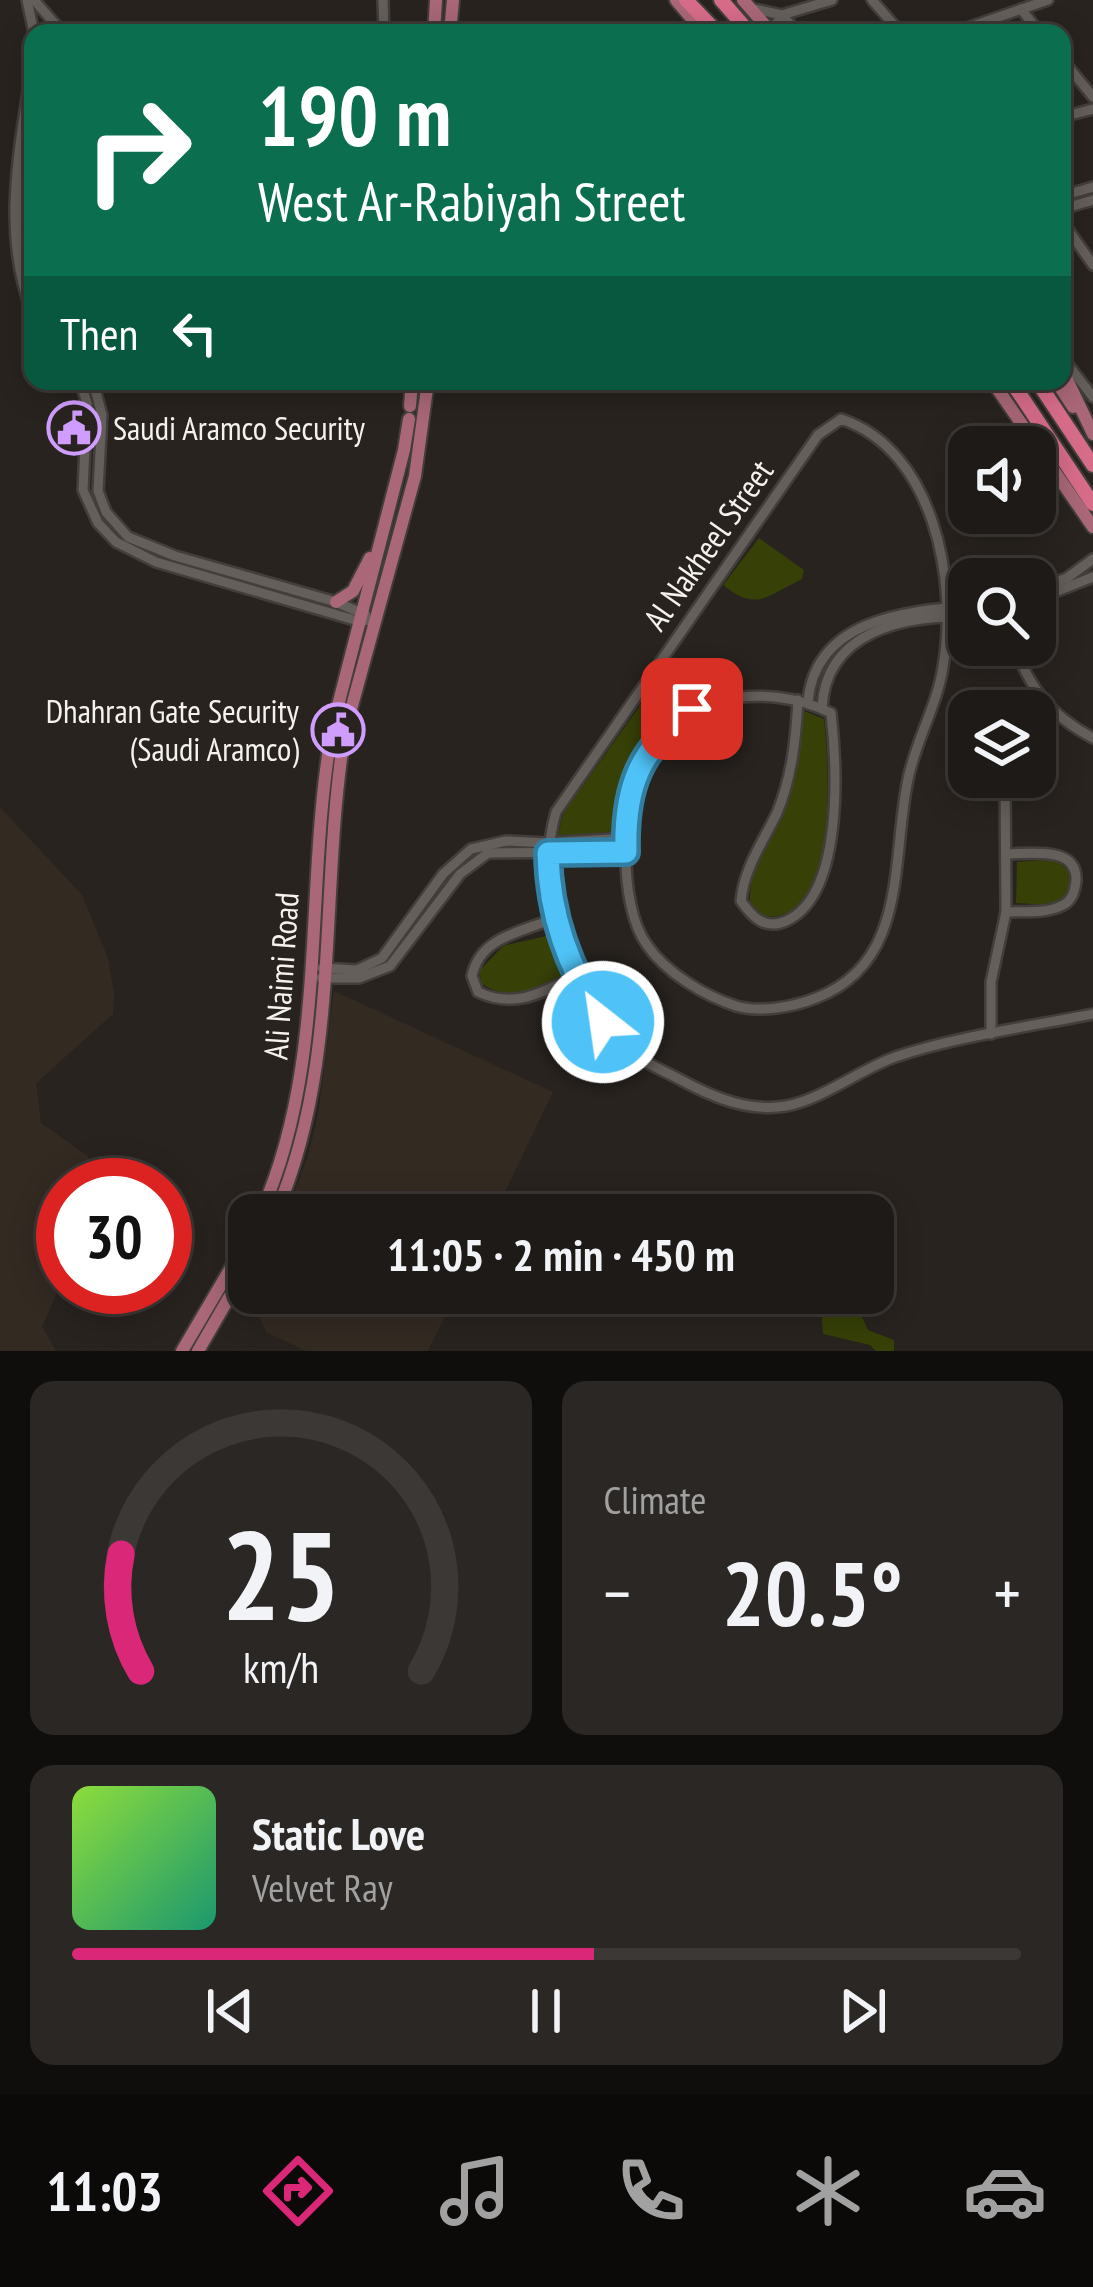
<!DOCTYPE html>
<html lang="en">
<head>
<meta charset="utf-8">
<style>
  body { margin:0; font-family:"PT Sans Narrow",sans-serif; background:#2b2724; color:#f1f3f6; height:100vh; display:flex; flex-direction:column; font-size:45px; white-space:nowrap }
  * { box-sizing:border-box; margin:0 }
  p { font-size:39px; color:#a1a1a1 }
  .icon { flex:none; width:66px; height:66px; fill:none; stroke:currentColor; stroke-width:2; stroke-linecap:round; stroke-linejoin:round }
  .map { position:relative; height:1351px; overflow:hidden }
  .drawer { display:flex; flex-direction:column; gap:30px; padding:30px; background:#100e0d; flex:1 }
  .drawer>* { flex:none }
  .top-card { position:absolute; left:24px; top:24px; width:1047px; height:366px; border-radius:24px; box-shadow:0 6px 30px #0003,0 0 0 3px #3c3836; background:#0b6e4f; color:#fff; overflow:hidden }
  .controls { position:absolute; left:948px; top:426px; display:grid; gap:24px }
  .controls a { display:grid; place-items:center; width:108px; height:108px; border-radius:24px; background:#1e1a17; box-shadow:0 6px 30px #0003,0 0 0 3px #3c3836; font-size:60px }
  .speed { position:absolute; left:36px; top:1158px; display:flex; gap:24px; font-size:60px; font-weight:700; text-align:center }
  .speed>* { display:grid; place-content:center; width:156px; height:156px; border-radius:50%; background:#1e1a17; box-shadow:0 6px 30px #0003,0 0 0 3px #3c3836; line-height:1 }
  .speed .limit { border:18px solid #d22; background:#fff; color:#111 }
  .pin { position:absolute; display:grid; place-items:center; width:102px; height:102px; color:#fff; margin:-51px; border-radius:24px; box-shadow:0 6px 18px #0006 }
  .me { position:absolute; width:132px; margin:-66px; rotate:330deg; stroke-linejoin:round; filter:drop-shadow(0 0 9px #0008) }
  .turn { display:flex; align-items:center; gap:42px; height:252px; padding:0 36px; font-size:54px }
  .turn .icon { width:156px; height:156px; stroke-width:2.5 }
  .turn b { display:block; font-size:84px; line-height:102px }
  .then { display:flex; align-items:center; height:114px; padding:0 36px; background:#0003; gap:24px; font-size:45px }
  .big { font-size:90px; font-weight:700; line-height:1.1 }
  .drawer .widget { flex:1; display:flex; flex-direction:column; justify-content:center; gap:18px; min-width:0; padding:0 42px; border-radius:24px; background:#2b2724 }
  .drawer .dial { align-items:center; gap:0 }
  .dial svg { height:312px; overflow:visible; fill:none; stroke:#3c3836; stroke-width:7; stroke-linecap:round; text-anchor:middle }
  .dial text { fill:#f1f3f6; stroke:none }
  .song { display:flex; align-items:center; gap:36px }
  .cover { width:144px; height:144px; border-radius:18px; background:linear-gradient(135deg,hsl(90 70% 55%),hsl(160 70% 35%)) }
  .played { height:12px; border-radius:6px; background:linear-gradient(90deg,#db2777 55%,#3c3836 55%) }
  .keys { display:flex; justify-content:space-around; direction:ltr }
  .heat { display:flex; justify-content:space-between; align-items:center; font-size:66px; direction:ltr }
  .drawer .tiles { flex:1; display:grid; gap:30px; grid-template-columns:1fr 1fr }
  .widget:last-child { grid-column:span 2 }
  .trip { position:absolute; left:228px; top:1194px; width:666px; height:120px; border-radius:24px; background:#1e1a17; box-shadow:0 6px 30px #0003,0 0 0 3px #3c3836; font-weight:700; line-height:120px; text-align:center }
  .tab-bar { display:flex; height:192px; justify-content:space-around; align-items:center; background:#0c0a09; color:#a1a1a1 }
  .tab-bar .icon { width:84px; height:84px }
  .tab-bar .active { color:#db2777 }
  .tab-bar b { font-size:54px; color:#f1f3f6 }
  .map>svg:first-child { display:block }
</style>
</head>
<body>
<div class="map">
<svg width="1093" height="1351" viewBox="0 0 1093 1351">
  <rect width="100%" height="100%" fill="#28231f"/>
  <g fill="#332a22">
    <polygon points="0,807 82,895 108,958 114,994 113,1014 36,1083 41,1123 88,1156 97,1185 63,1185 63,1279 42,1327 56,1351 0,1351"/>
    <polygon points="334,991 553,1092 494,1215 285,1215 308,1156 318,1115"/>
    <polygon points="249,1290 249,1293 456,1293 428,1351 306,1351 266,1332 256,1309 243,1301"/>
  </g>
  <g fill="#364007">
    <path d="M759 538 804 570 802 579C767 596 756 612 723 585Z"/>
    <path d="M649 693 674 712C642 746 618 782 619 831L557 837 564 812Z"/>
    <path d="M804 711 824 719C829 762 835 875 800 906 790 914 777 917 764 917L750 902C748 867 774 837 786 805 796 774 800 743 804 711Z"/>
    <polygon points="1055,859 1070,872 1069,896 1049,905 1016,903 1017,862"/>
    <path d="M550 935 566 974C537 988 512 1003 482 984L479 971 503 946Z"/>
    <polygon points="856,1304 868,1330 894,1340 894,1351 876,1351 870,1345 823,1334 821,1306"/>
  </g>
  <g fill="none" stroke-linecap="round" stroke-linejoin="round">
    <g stroke="#423e3b" stroke-width="14">
      <g id="minor">
        <polyline points="27,0 34,33"/>
        <polyline points="34,0 63,33"/>
        <polyline points="383,0 384,33"/>
        <polyline points="872,0 901,33"/>
        <polyline points="754,9 782,15 776,24 777,33"/>
        <polyline points="1021,9 1040,33"/>
        <polyline points="798,33 782,15 832,0"/>
        <polyline points="952,33 1048,0"/>
        <polyline points="1062,59 1093,97"/>
        <path d="M33 60C20 145 0 234 33 314"/>
        <path d="M33 110C23 169 13 233 33 291"/>
        <polyline points="1062,117 1093,109"/>
        <polyline points="1062,196 1093,187"/>
        <polyline points="1062,209 1093,200"/>
        <polyline points="1062,221 1093,265"/>
        <polyline points="1062,357 1093,397"/>
        <polyline points="80,381 87,403 83,490 98,523 116,542 156,562 358,621 376,620"/>
        <polyline points="93,381 102,415 98,491 106,512 128,537 175,556 336,602 366,615"/>
        <polyline points="1035,589 1067,578 1093,559"/>
        <polyline points="1035,600 1093,577"/>
        <path d="M1014 645C1030 689 1051 716 1093 738"/>
        <path d="M798 700C796 739 792 777 777 813 763 842 744 868 741 901 753 918 765 930 786 921 844 895 837 767 831 713 764 680 669 694 637 769 625 796 625 830 626 858 626 885 631 923 647 945 666 973 705 996 736 1006 760 1013 793 1007 816 998 909 963 891 859 908 779 916 740 937 706 943 667 958 580 934 450 841 419L818 435 556 812C533 891 566 1002 633 1054 647 1064 666 1072 681 1080 714 1098 749 1112 786 1106 821 1100 861 1069 895 1057 959 1036 1027 1027 1093 1014"/>
        <path d="M808 702C815 620 904 611 969 606"/>
        <path d="M822 709C825 631 904 615 969 617"/>
        <polyline points="1035,724 1050,708"/>
        <path d="M1006 854C1029 854 1078 845 1076 881 1075 890 1072 901 1063 905 1048 914 1023 911 1006 912"/>
        <path d="M555 918C523 932 480 936 472 976L478 992C514 1009 542 993 576 976"/>
        <polyline points="322,968 357,970 382,958 443,874 471,849 506,841 547,843 625,838"/>
        <polyline points="321,978 359,978 390,966 460,874 488,853 625,852"/>
        <polyline points="991,1034 991,982 1006,912 1005,777"/>
      </g>
    </g>
    <g stroke="#423e3b" stroke-width="16">
      <g id="major">
        <polyline points="676,0 704,33"/>
        <polyline points="743,0 772,33"/>
        <polyline points="434,33 436,0"/>
        <polyline points="450,33 453,0"/>
        <polyline points="1062,369 1093,434"/>
        <polyline points="992,381 1093,527"/>
        <polyline points="1056,381 1073,407"/>
        <polyline points="410,406 412,381"/>
        <polyline points="336,602 353,591 370,558"/>
        <polyline points="334,721 404,450 409,419"/>
        <polyline points="347,724 415,476 428,381"/>
        <path d="M260 1215C328 1064 304 895 331 736"/>
        <path d="M275 1215C341 1065 319 897 344 738"/>
        <polyline points="182,1351 249,1237"/>
        <polyline points="198,1351 249,1263"/>
      </g>
    </g>
    <g stroke="#423e3b" stroke-width="18">
      <g id="highway">
        <polyline points="686,0 718,33"/>
        <polyline points="721,0 750,33"/>
        <polyline points="1011,381 1093,504"/>
        <polyline points="1037,381 1093,465"/>
      </g>
    </g>
    <use href="#minor" stroke="#655f5b" stroke-width="9"/>
    <use href="#major" stroke="#a96777" stroke-width="12"/>
    <use href="#highway" stroke="#d76c89" stroke-width="14"/>
  </g>
  <g fill="none" stroke-linecap="round" stroke-linejoin="round">
    <g stroke="#337fa1" stroke-width="30">
      <path id="route" d="M603 1022C569 968 549 916 548 853L626 852C624 786 640 749 692 709"/>
    </g>
    <use href="#route" stroke="#4fc3f7" stroke-width="21"/>
  </g>
  <defs>
    <g id="civic-ring" transform="scale(2.7)"><circle r="9.5" fill="#28231f" stroke="#d09dfe" stroke-width="1.5"/><path d="M-.6-6.5H3V-4.5H.6V-3L4-1V1h2V6H-6V1h2V-1L-.6-3ZM-1.2 2.5V6h2.4V2.5Z" fill="#d09dfe"/></g>
  </defs>
  <g fill-rule="evenodd">
    <use href="#civic-ring" x="74" y="428"/>
    <use href="#civic-ring" x="338" y="730"/>
  </g>
  <g text-anchor="middle" stroke-width="12" stroke-linejoin="round" paint-order="stroke">
    <g font-size="33" fill="#f4f1ee" stroke="#28231f" text-anchor="start">
      <text x="113" y="440">Saudi Aramco Security</text>
      <text x="299" y="723" text-anchor="end">Dhahran Gate Security<tspan x="299" dy="38">(Saudi Aramco)</tspan></text>
    </g>
    <g font-size="33" fill="#f4f1ee" stroke="#28231f">
      <text transform="translate(708 545) rotate(-55)" y="12">Al Nakheel Street</text>
      <text transform="translate(281 976) rotate(-86)" y="12">Ali Naimi Road</text>
    </g>
  </g>
</svg>
<div class="controls">
<a><svg class="icon" aria-label="sound" viewBox="0 0 24 24"><path d="M4 9h4l5-4v14l-5-4H4zM17 9q2 3 0 6"/></svg></a>
<a><svg class="icon" aria-label="search" viewBox="0 0 24 24"><circle cx="10" cy="10" r="6"/><path d="M15 15l6 6"/></svg></a>
<a><svg class="icon" aria-label="layers" viewBox="0 0 24 24"><path d="M12 4l9 5-9 5-9-5zM3 14l9 5 9-5"/></svg></a>
</div>
<div class="speed"><div class="limit">30</div></div>
<div class="pin" style="left:692px;top:709px;background:#d93025"><svg class="icon" aria-label="arrive" viewBox="0 0 24 24"><path d="M6 21V4h12l-3 4 3 4H6"/></svg></div>
<svg class="me" style="left:603px;top:1022px" viewBox="-20 -20 40 40"><circle r="17" fill="#4fc3f7" stroke="#fff" stroke-width="3"/><path d="M0-11L8 9 0 5-8 9z" fill="#fff"/></svg>
<div class="trip">11:05 · 2 min · 450 m</div>
<div class="top-card">
<div class="turn"><svg class="icon" aria-label="right" viewBox="0 0 24 24"><path d="M7 20v-9h11M14 6l5 5-5 5"/></svg><div><b>190 m</b>West Ar-Rabiyah Street</div></div>
<div class="then">Then<svg class="icon" aria-label="left" viewBox="0 0 24 24"><path d="M17 20v-9H6M10 6l-5 5 5 5"/></svg></div>
</div>
</div>
<section class="drawer">
<div class="tiles">
<div class="widget dial"><svg viewBox="0 0 100 80">
<path d="M14 69A42 42 0 1 1 86 69"/>
<path d="M14 69A42 42 0 0 1 9 39" stroke="#db2777"/>
<text x="50" y="56" font-size="32" font-weight="700">25</text>
<text x="50" y="72" font-size="11">km/h</text>
</svg></div>
<div class="widget"><p>Climate</p>
<div class="heat"><a>−</a><b class="big">20.5°</b><a>+</a></div>
</div>
<div class="widget">
<div class="song"><i class="cover"></i><div><b>Static Love</b><p>Velvet Ray</p></div></div>
<div class="played"></div>
<div class="keys"><svg class="icon" aria-label="previous" viewBox="0 0 24 24"><path d="M18 5L8 12l10 7zM5 5v14"/></svg><svg class="icon" aria-label="pause" viewBox="0 0 24 24"><path d="M8 5v14M16 5v14"/></svg><svg class="icon" aria-label="next" viewBox="0 0 24 24"><path d="M6 5l10 7-10 7zM19 5v14"/></svg></div>
</div>
</div>
</section>
<nav class="tab-bar">
<b>11:03</b>
<svg class="icon active" aria-label="directions" viewBox="0 0 24 24"><path d="M12 3l9 9-9 9-9-9zM9 14v-3h6M13 9l2 2-2 2"/></svg>
<svg class="icon" aria-label="music" viewBox="0 0 24 24"><path d="M9 18V5l10-2v13"/><circle cx="6" cy="18" r="3"/><circle cx="16" cy="16" r="3"/></svg>
<svg class="icon" aria-label="phone" viewBox="0 0 24 24"><path d="M5 4h4l2 5-3 2q2 4 5 5l2-3 5 2v4C11 20 4 13 5 4z"/></svg>
<svg class="icon" aria-label="climate" viewBox="0 0 24 24"><path d="M12 3v18M4 7l16 10M4 17L20 7"/></svg>
<svg class="icon" aria-label="car" viewBox="0 0 24 24"><path d="M5 17H2v-5l4-1 3-4h7l3 4 3 1v5h-3M9 17h6M6 11h13"/><circle cx="7" cy="17" r="2"/><circle cx="17" cy="17" r="2"/></svg>
</nav>
</body>
</html>
